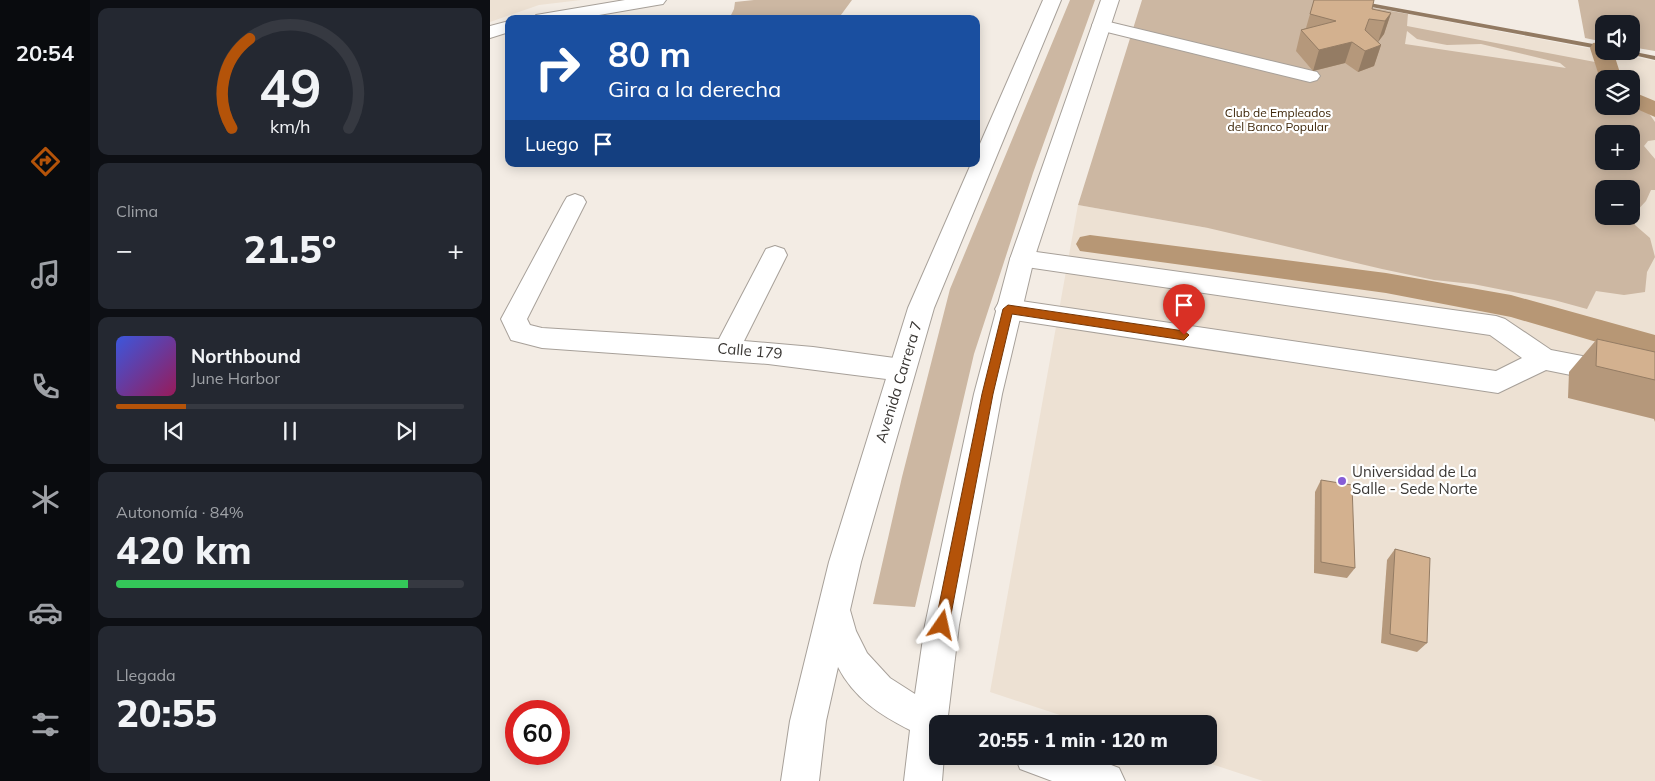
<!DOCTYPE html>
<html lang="es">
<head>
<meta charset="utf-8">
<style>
  body { margin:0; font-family:Mulish,sans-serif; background:#242831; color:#f1f3f6; height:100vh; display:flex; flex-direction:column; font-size:19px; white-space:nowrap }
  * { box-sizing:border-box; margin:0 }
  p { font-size:16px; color:#9ea1a6 }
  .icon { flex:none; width:28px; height:28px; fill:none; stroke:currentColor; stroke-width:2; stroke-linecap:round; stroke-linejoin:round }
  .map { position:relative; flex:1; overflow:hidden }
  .details { display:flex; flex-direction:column; gap:8px; padding:8px; background:#0d0f14; width:400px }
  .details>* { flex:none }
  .banner { position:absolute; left:15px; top:15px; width:475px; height:152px; border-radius:10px; box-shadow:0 2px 12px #0003; background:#1a4fa0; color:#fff; overflow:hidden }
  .fabs { position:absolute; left:1105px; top:15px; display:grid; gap:10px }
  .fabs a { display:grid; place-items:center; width:45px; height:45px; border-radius:10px; background:#171b24; box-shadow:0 2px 12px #0003; font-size:25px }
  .speed { position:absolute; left:15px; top:700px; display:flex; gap:10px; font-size:25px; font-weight:700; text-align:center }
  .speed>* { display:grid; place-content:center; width:65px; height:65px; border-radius:50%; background:#171b24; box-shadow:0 2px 12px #0003; line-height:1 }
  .speed .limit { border:8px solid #d22; background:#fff; color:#111 }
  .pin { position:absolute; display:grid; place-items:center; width:42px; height:42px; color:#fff; margin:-51px -21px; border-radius:50% 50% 50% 0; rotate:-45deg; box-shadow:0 0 5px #0007 }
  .pin .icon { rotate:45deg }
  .me { position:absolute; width:55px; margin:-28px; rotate:11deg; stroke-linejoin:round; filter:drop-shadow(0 0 4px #0008) }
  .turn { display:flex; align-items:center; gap:18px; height:105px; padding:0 20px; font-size:22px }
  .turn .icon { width:65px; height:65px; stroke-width:2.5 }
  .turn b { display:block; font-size:35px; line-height:42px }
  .then { display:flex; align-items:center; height:48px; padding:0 20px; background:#0003; gap:10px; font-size:19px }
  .big { font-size:38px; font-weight:800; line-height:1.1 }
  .details .widget { flex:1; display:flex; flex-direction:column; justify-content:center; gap:8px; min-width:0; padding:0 18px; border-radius:10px; background:#242831 }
  .details .dial { align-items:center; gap:0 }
  .dial svg { height:130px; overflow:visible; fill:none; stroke:#363941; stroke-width:7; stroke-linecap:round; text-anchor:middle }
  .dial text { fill:#f1f3f6; stroke:none }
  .song { display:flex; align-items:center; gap:15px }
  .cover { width:60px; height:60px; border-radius:8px; background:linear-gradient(135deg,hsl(230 70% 55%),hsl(330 70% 35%)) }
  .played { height:5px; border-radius:2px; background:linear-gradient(90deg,#b45309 20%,#363941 20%) }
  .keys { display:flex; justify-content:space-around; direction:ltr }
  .heat { display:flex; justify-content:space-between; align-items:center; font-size:28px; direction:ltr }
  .charge { height:8px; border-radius:4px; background:linear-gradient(90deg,#34c759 84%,#363941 0) }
  .trip { position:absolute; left:439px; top:715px; width:288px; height:50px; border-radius:10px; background:#171b24; box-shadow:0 2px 12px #0003; font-weight:800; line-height:50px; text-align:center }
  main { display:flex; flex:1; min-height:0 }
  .tab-bar { display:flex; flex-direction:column; width:90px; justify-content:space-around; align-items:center; background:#090b0e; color:#9ea1a6 }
  .tab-bar .icon { width:35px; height:35px }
  .tab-bar .on { color:#b45309 }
  .tab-bar b { font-size:22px; color:#f1f3f6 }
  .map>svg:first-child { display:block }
</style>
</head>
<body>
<main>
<nav class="tab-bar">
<b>20:54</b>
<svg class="icon on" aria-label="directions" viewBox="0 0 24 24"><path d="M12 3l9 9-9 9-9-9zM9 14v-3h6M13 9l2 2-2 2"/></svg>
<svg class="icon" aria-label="music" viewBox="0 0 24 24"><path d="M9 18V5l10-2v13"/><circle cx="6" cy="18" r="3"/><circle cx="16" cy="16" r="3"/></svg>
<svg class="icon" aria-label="phone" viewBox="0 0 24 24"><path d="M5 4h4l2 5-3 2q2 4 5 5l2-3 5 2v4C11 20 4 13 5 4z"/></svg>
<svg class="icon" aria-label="climate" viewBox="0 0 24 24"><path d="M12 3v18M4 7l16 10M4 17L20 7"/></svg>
<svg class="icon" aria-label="car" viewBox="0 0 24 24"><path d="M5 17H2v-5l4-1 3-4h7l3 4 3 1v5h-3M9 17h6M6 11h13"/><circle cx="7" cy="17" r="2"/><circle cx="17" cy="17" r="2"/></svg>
<svg class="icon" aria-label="filters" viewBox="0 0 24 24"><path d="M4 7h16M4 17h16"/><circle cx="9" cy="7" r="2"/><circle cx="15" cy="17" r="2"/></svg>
</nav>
<section class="details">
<div class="widget dial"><svg viewBox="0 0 100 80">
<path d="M14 69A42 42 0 1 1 86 69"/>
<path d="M14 69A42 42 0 0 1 25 14" stroke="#b45309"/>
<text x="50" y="56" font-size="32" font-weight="700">49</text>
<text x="50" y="72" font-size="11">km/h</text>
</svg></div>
<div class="widget"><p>Clima</p>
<div class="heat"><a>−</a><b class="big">21.5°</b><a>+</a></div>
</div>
<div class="widget">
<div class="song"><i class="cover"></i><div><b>Northbound</b><p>June Harbor</p></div></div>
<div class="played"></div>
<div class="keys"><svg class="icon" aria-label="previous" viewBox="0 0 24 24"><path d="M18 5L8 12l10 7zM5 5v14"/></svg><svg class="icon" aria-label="pause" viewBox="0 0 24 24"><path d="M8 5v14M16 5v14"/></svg><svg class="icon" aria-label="next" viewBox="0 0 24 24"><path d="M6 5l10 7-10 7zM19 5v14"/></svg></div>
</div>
<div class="widget"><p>Autonomía · 84%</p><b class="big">420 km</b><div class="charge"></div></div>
<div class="widget"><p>Llegada</p><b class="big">20:55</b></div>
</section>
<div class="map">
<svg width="1165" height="781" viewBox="0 0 1165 781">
  <rect width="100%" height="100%" fill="#f3ece4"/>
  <g fill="#ede1d3" fill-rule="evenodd">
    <polygon points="0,0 91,0 49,5 0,22"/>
    <path d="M918 14 1165 61V781H773L697 756H718V724H597L500 692 588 205 718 228 914 52ZM1114 79H1141V106H1114ZM1114 134H1141V161H1114ZM1114 189H1141V216H1114Z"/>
  </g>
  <g fill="#ccb7a2" fill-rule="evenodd">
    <polygon points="264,0 362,0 348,19 239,19 244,9 245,2"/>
    <polygon points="580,0 605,0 543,173 484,354 425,607 383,604 412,477 460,289"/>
    <path d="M652 0H838L918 14 917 26 1105 62 1114 79V106H1141V98L1151 102 1165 122V140L1158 141 1154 146 1165 159V190H1161L1156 201 1142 216 1145 225 1160 238 1165 257 1157 272 1155 292 1134 295 1106 291 1097 309 1064 300 983 284 944 280 892 269 718 228 588 205ZM917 31 927 39 941 42 957 45 991 44 1070 63 1076 68 915 44ZM1114 134H1141V161H1114ZM1114 189H1141V216H1114Z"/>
    <polygon points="1088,0 1165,0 1165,51 1141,47 1141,24 1114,24 1114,42 1095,38"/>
  </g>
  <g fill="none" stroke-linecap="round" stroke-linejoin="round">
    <g fill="#927a62" fill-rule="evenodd">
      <polygon points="851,0 863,0 1114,46 1114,50 854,2"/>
      <polygon points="1126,51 1140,51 1165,56 1165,60"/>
    </g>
    <g fill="#b79775" fill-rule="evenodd">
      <polygon points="1111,42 1114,42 1114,51 1123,51 1132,79 1114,79 1114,84 1110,79 1100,48 1103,43"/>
      <polygon points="1141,91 1165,101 1165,117 1140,106 1141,106"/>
      <polygon points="600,235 896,273 1021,295 1165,335 1165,359 1021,317 896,293 590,251 586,244 590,237"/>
    </g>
    <g stroke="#a7a099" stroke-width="2">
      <g id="minor">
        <polygon points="135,0 176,0 173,4 167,5 86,19 43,19 46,15 52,14"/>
        <polygon points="611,20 827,72 830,76 827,80 820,82 605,29 602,25 605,21"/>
        <polygon points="19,21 19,32 0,38 0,26"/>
        <polygon points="85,194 93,197 96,202 37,319 40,325 52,328 229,339 276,249 285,246 294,249 297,255 254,341 323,347 412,359 422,362 425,370 422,378 412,381 278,364 52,348 21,340 11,319 74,202 77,197"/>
        <polygon points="532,250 1006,316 1015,319 1061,350 1165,370 1165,392 1056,370 1008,393 518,319 509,316 505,309 509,302 518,299 1006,371 1032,358 1000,335 523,265 520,259 523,253"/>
        <polygon points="525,756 598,756 629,768 635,781 562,781 530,769"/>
      </g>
    </g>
    <g stroke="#a7a099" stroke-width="2">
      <path id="major" d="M553 0H571L444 308 371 562 360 610 366 631 377 653 400 678 425 694 435 625 484 394 520 259 611 0H629L544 259 512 394 469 625 457 724H448V756H454L452 781H414L420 730C390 715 364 698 348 667L336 721 329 781H291L300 721 339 562 418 308 481 164H486V153Z"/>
    </g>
    <use href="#minor" fill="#fff" fill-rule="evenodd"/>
    <use href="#major" fill="#fff" fill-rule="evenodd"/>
  </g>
  <g fill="#b5987b">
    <polygon points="824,0 901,13 894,34 888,42 891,45 884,66 868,72 855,63 823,71 806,51 811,30 816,28"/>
    <polygon points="1107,339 1165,352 1165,422 1164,419 1078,398 1079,372"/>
    <polygon points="831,480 865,568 857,578 824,573 825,492"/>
    <polygon points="905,549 937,643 927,652 891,643 897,560"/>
  </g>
  <g fill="#947c64">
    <polygon points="901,13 894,34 888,42 895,21"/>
    <polygon points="862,42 855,63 823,71 829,50"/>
    <polygon points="891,45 884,66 868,72 875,51"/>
  </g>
  <g fill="#d3b18f" stroke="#947c64">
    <polygon points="824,0 884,0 882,9 901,13 895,21 879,19 875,30 891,45 875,51 862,42 829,50 811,30 846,21 820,14"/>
    <polygon points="1107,339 1165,352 1165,380 1106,366"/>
    <polygon points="831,480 862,485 865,568 831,562"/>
    <polygon points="905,549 940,558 937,643 900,634"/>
  </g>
  <polygon fill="#b45309" stroke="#753606" points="518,305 694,331 699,335 694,340 522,314 503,394 459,625 457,630 452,632 447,630 445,625 492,394 513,309"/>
  <circle fill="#865dd7" stroke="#fff" stroke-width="2" cx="852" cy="481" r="5"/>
  <g text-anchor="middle" stroke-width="4.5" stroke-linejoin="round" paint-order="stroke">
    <g font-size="12" fill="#3e270a" stroke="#fff">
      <text x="788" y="117">Club de Empleados<tspan x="788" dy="14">del Banco Popular</tspan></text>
    </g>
    <g font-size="15" fill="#3a3734" stroke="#fff">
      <text transform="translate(260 351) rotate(5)" y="5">Calle 179</text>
      <text transform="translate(409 382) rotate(-73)" y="5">Avenida Carrera 7</text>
    </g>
    <g font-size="15" fill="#3a3734" stroke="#fff" text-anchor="start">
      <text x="862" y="477">Universidad de La<tspan x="862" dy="17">Salle - Sede Norte</tspan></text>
    </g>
  </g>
</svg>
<div class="fabs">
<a><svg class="icon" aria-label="sound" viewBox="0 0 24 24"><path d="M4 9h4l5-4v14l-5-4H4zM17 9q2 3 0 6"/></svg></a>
<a><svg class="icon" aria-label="layers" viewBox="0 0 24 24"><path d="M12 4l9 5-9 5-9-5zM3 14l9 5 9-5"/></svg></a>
<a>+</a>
<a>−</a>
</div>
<div class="speed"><div class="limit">60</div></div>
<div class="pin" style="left:694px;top:335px;background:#d93025"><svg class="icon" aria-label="arrive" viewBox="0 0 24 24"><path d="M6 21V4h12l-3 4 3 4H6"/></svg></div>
<svg class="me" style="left:452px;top:625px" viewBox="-20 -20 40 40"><path d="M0-17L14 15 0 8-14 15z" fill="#b45309" stroke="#fff" stroke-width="4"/></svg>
<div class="trip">20:55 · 1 min · 120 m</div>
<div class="banner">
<div class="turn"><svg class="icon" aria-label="right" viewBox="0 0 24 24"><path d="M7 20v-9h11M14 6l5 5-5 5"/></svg><div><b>80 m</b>Gira a la derecha</div></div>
<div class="then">Luego<svg class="icon" aria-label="arrive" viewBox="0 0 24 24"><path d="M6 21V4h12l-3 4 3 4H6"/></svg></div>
</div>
</div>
</main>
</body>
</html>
